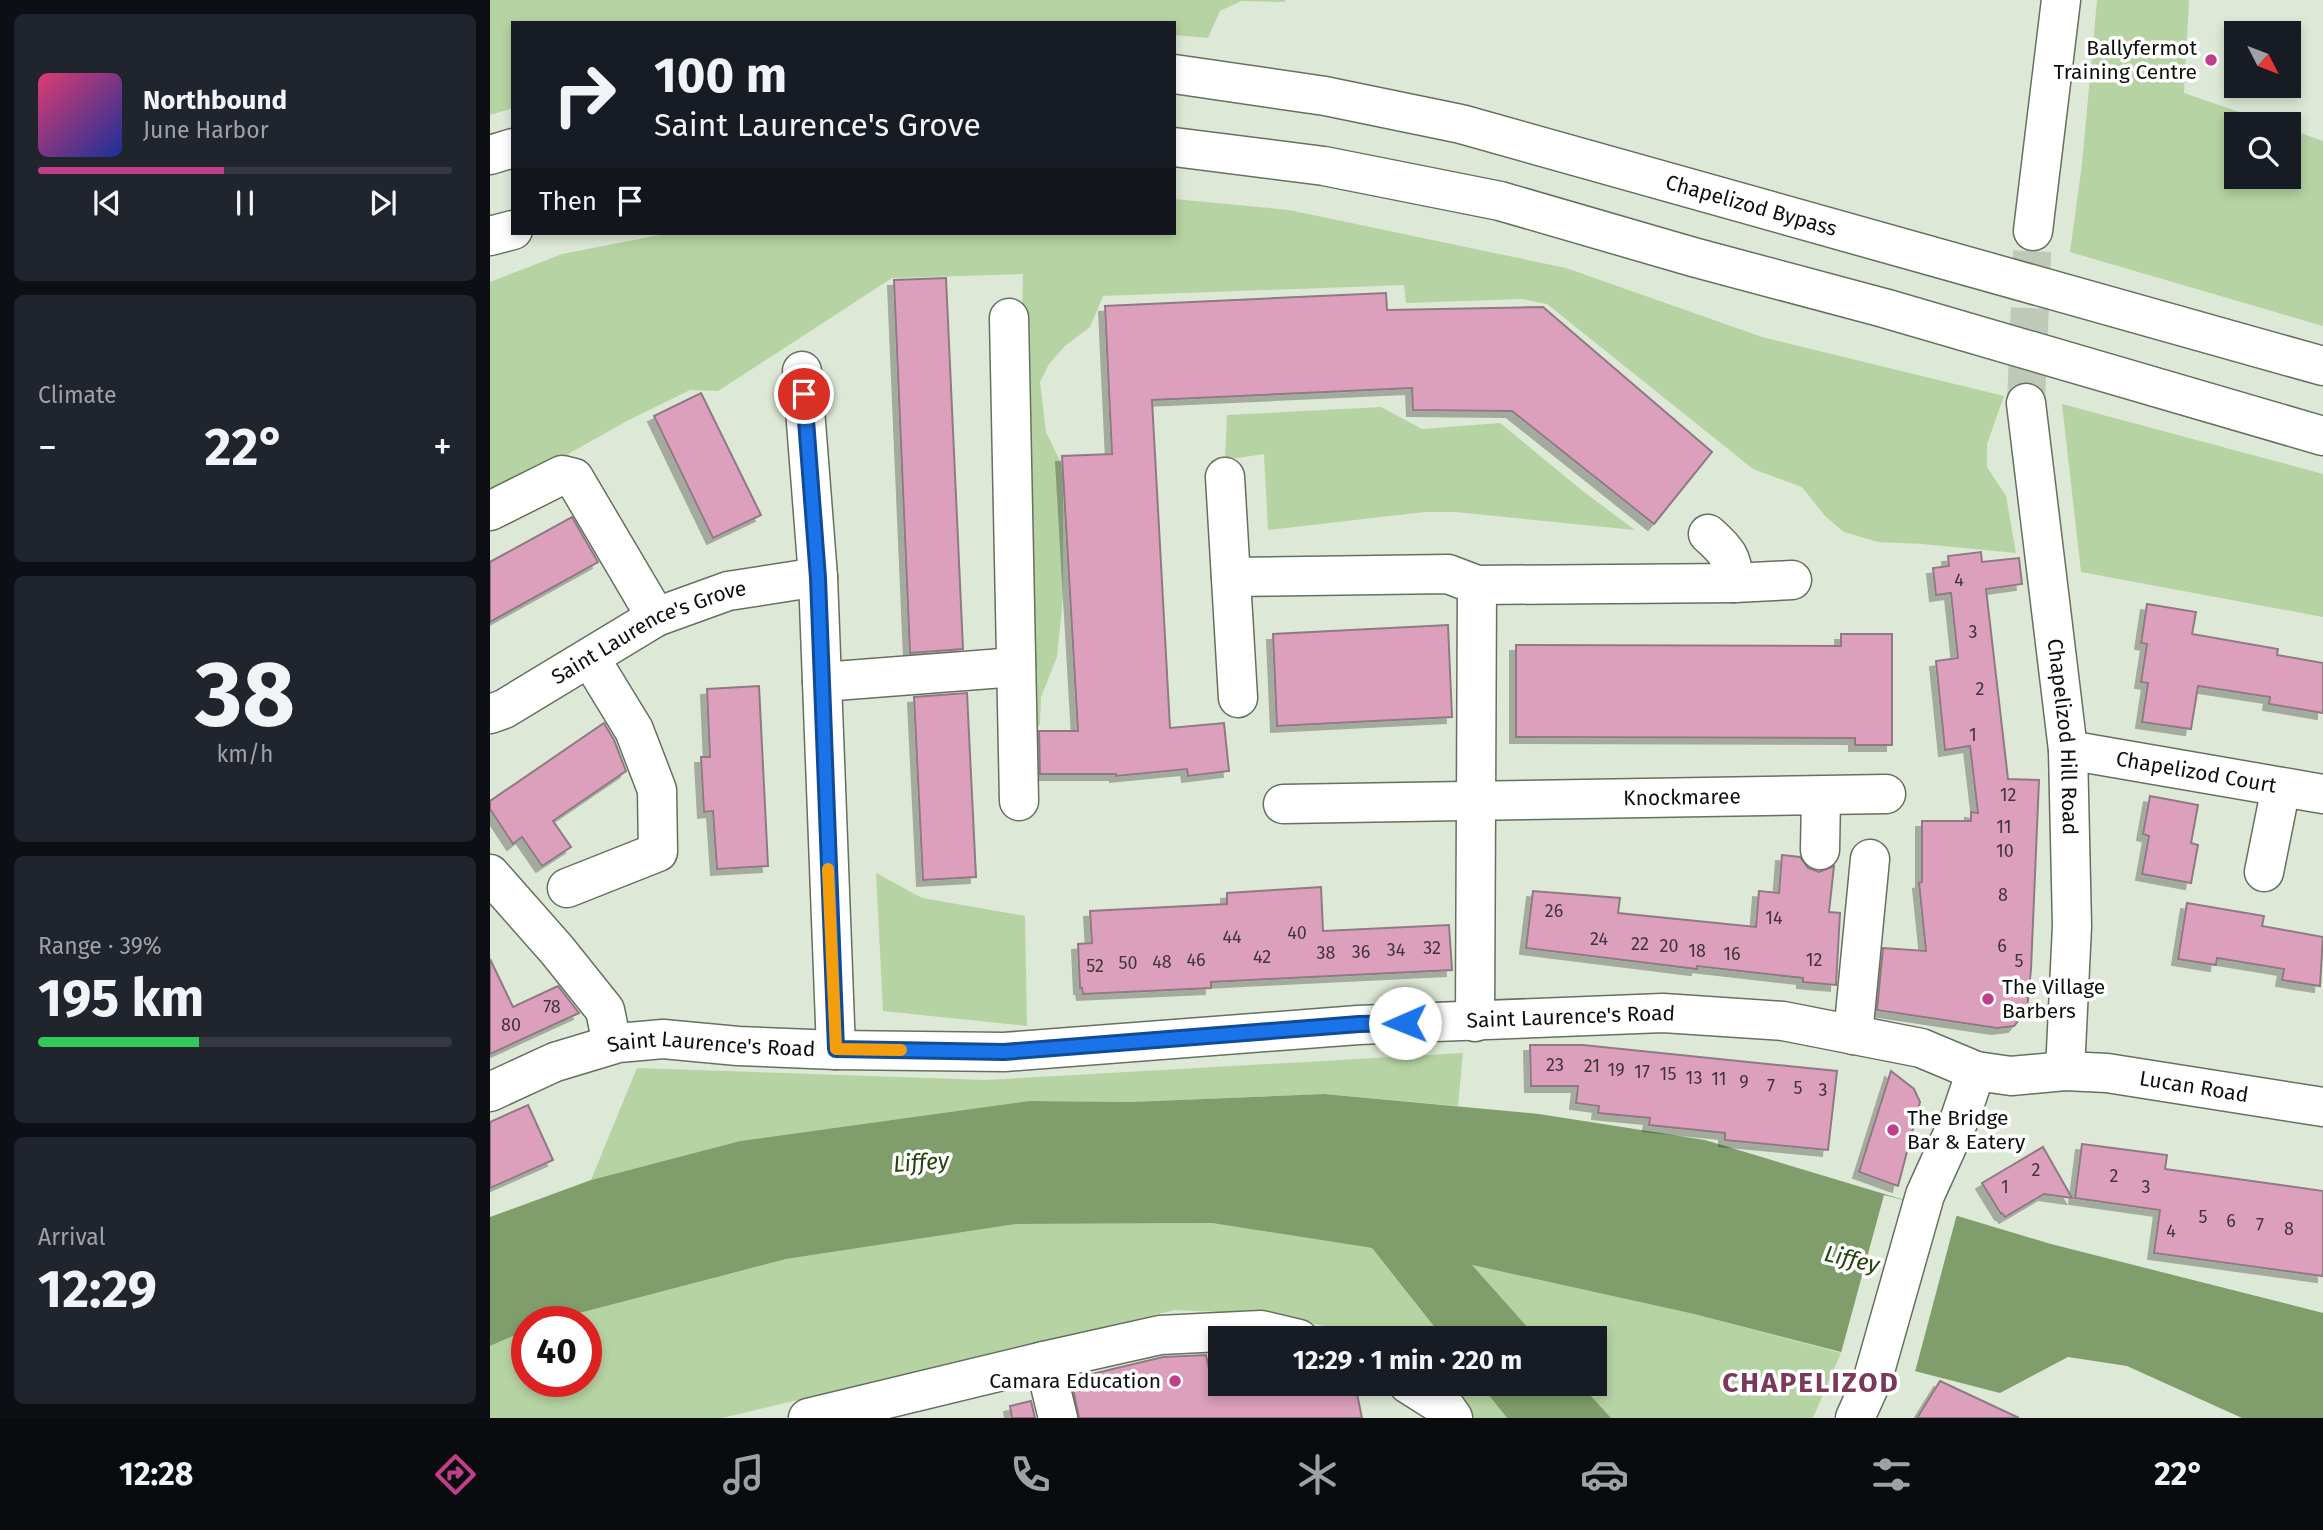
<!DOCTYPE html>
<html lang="en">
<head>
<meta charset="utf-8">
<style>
  body { margin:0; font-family:"Fira Sans",sans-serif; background:#20242c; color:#f1f3f6; height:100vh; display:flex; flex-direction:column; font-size:26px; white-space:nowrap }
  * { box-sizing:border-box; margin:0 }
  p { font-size:23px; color:#9ea1a6 }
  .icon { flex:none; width:38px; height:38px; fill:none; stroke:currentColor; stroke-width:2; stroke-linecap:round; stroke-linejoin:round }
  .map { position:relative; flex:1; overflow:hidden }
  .side { display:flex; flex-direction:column; gap:14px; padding:14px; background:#0d0f14; width:490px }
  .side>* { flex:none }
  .top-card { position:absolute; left:21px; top:21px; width:665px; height:214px; border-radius:0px; box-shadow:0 4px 10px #0003; background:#171b24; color:#f1f3f6; overflow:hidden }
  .needle { width:46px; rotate:132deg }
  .controls { position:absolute; left:1734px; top:21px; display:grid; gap:14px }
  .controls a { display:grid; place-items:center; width:77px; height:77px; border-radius:0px; background:#171b24; box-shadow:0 4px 10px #0003; font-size:35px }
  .speed { position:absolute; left:21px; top:1306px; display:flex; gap:14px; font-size:35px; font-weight:700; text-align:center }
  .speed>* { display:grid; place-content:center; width:91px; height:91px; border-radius:50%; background:#171b24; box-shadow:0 4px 10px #0003; line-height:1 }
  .speed .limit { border:10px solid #d22; background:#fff; color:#111 }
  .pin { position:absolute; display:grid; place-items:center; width:60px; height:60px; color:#fff; margin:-30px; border:4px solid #fff; border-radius:50%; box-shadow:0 2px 7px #0007 }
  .me { position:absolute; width:77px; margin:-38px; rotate:269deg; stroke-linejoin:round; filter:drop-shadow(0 0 5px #0008) }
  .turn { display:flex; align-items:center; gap:24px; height:147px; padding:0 28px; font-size:32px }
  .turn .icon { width:91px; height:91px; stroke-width:2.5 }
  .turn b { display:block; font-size:49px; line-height:60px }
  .then { display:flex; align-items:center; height:66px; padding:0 28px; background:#0003; gap:14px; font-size:26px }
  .big { font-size:52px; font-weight:700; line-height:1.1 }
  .side .widget { flex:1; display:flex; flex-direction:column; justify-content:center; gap:10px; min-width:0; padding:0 24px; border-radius:10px; background:#20242c }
  .side .dial { align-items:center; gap:0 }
  .dial b { font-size:91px; line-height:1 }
  .song { display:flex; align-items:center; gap:21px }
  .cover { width:84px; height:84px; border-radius:10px; background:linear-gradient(135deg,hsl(340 70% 55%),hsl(230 70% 35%)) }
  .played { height:7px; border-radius:4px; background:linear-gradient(90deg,#c03f88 45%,#363941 45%) }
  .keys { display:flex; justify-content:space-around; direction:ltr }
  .heat { display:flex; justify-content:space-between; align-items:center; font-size:38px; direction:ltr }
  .charge { height:10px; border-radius:5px; background:linear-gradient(90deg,#34c759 39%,#363941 0) }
  .trip { position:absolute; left:718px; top:1326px; width:399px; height:70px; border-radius:0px; background:#171b24; box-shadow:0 4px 10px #0003; font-weight:700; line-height:70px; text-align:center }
  .menu { display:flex; height:112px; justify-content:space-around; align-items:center; background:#090b0e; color:#9ea1a6 }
  .menu .icon { width:49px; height:49px }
  .menu .current { color:#c03f88 }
  .menu b { font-size:32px; color:#f1f3f6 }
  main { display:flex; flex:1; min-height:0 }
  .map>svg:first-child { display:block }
</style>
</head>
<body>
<main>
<section class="side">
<div class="widget">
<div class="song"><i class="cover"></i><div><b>Northbound</b><p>June Harbor</p></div></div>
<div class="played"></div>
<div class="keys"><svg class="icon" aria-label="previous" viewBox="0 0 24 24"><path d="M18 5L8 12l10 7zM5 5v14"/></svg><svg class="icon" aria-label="pause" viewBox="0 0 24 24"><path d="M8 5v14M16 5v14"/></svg><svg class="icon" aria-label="next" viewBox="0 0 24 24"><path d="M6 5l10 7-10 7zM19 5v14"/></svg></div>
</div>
<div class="widget"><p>Climate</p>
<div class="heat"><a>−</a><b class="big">22°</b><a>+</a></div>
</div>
<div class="widget dial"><b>38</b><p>km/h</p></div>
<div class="widget"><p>Range · 39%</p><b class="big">195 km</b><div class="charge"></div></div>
<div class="widget"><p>Arrival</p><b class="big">12:29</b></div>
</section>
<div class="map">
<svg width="1833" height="1418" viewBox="0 0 1833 1418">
  <defs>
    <filter id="shadow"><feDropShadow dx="-6" dy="6" stdDeviation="0" flood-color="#0004"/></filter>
  </defs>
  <rect width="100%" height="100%" fill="#dde9d6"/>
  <g fill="#b6d3a3">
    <polygon points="0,0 796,0 793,2 751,1 730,11 718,38 684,35 684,23 23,23 23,108 0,115"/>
    <polygon points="1607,0 1699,0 1694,93 1784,124 1746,124 1746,177 1799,177 1799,129 1833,141 1833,326 1580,252 1592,164"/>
    <polygon points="684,199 799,210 1076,268 1272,337 1514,396 1497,444 1497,467 1516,496 1526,553 1432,544 1388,542 1354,532 1335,516 1312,487 1263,469 1057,304 1032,299 916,303 914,285 613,296 600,327 575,346 559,364 550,382 556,432 573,467 573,598 567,657 551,697 550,725 541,728 529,444 533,274 402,278 228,391 200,390 135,422 0,498 0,282 72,254 180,233 684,233"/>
    <polygon points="1572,404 1833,474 1833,617 1591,572"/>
    <polygon points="891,407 932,429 1010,423 1094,492 1145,530 965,512 935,512 778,530 774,454 735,460 737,415"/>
    <polygon points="386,873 432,898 535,916 537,1026 393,1011"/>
    <polygon points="973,1053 968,1106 834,1094 640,1102 539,1101 250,1141 101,1180 147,1068 496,1080"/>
    <polygon points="722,1223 882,1248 954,1339 872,1339 855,1330 773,1314 685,1310 232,1418 0,1418 0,1346 37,1330 37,1381 96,1381 96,1321 59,1321 296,1259 526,1224"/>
    <polygon points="981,1265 1204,1314 1351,1353 1323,1418 1121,1418 1090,1384 1104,1384 1104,1339 1048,1339"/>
    <polygon points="960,1384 990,1384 1017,1418 985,1418"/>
  </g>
  <g fill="#7f9e6b">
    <polygon points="834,1094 1049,1114 1215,1140 1561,1244 1833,1313 1833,1418 1752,1418 1637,1366 1578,1357 1510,1393 1204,1314 982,1265 1048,1339 954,1339 882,1248 722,1223 526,1224 296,1259 59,1321 37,1321 37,1330 0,1346 0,1217 101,1180 250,1141 539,1101 640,1102"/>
    <polygon points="990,1384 1090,1384 1121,1418 1017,1418"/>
  </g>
  <polygon fill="#dde9d6" points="1394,1195 1467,1214 1425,1372 1351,1353"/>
  <g fill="#dca0bc" stroke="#8f7a83" stroke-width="2" filter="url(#shadow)">
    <polygon points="456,278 473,649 420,653 404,280"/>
    <polygon points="896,293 897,310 1053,307 1222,452 1164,524 1022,411 923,410 922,388 662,400 680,728 734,723 739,771 698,776 697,769 626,776 626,774 550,774 549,731 588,731 572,456 622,454 615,306"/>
    <polygon points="211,393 271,515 223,538 164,416"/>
    <polygon points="82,517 108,562 0,622 0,562"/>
    <polygon points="1491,552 1492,562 1529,558 1532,584 1496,589 1518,779 1549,780 1541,969 1537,1010 1524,1026 1507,1028 1387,1010 1393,948 1436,951 1429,883 1432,882 1432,821 1481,821 1481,812 1488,813 1480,746 1455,750 1446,661 1468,658 1461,593 1446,595 1443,568 1459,566 1458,556"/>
    <polygon points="1657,604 1706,612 1702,634 1788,649 1787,655 1833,663 1833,713 1779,704 1780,697 1708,686 1701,729 1652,722 1658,683 1651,682 1657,644 1651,643"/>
    <polygon points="958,625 962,717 787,726 783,634"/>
    <polygon points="1351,634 1402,634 1402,745 1365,745 1365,738 1026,737 1026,645 1351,646"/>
    <polygon points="269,686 278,866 227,869 223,811 214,812 211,757 220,757 217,689"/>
    <polygon points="477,693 486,877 433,880 424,697"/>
    <polygon points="114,723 124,740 136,771 63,821 81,847 52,866 32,837 23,844 0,809 0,801"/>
    <polygon points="1660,796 1708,805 1701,843 1708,845 1701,883 1652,874 1659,836 1653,834"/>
    <polygon points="1292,855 1310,857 1318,868 1329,872 1344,866 1339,912 1350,913 1346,985 1313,982 1313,978 1207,966 1207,969 1036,948 1043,891 1130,898 1128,913 1266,927 1269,891 1289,893"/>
    <polygon points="831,887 833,931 959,925 962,970 721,982 721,988 593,994 592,988 590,988 588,944 602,943 600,911 737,904 737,893"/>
    <polygon points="1697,903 1774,916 1772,926 1833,937 1830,986 1792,980 1794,969 1727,958 1726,965 1688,959"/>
    <polygon points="0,959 23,1007 68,986 89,1013 0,1054"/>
    <polygon points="1040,1045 1093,1045 1347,1071 1338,1150 1235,1140 1235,1133 1159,1125 1160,1118 1108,1113 1109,1106 1086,1103 1088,1086 1041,1086"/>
    <polygon points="1401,1071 1424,1089 1430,1102 1408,1186 1369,1172"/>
    <polygon points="38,1105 63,1160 0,1188 0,1122"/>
    <polygon points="1592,1144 1677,1155 1675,1169 1833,1191 1833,1276 1664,1253 1670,1210 1585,1198"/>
    <polygon points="1553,1147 1582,1198 1554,1194 1515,1217 1512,1213 1511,1214 1492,1183"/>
    <polygon points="716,1355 721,1378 730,1375 730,1384 865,1384 872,1418 589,1418 581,1379 673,1357"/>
    <polygon points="1450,1381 1529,1418 1427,1418"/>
    <polygon points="541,1401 545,1418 522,1418 520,1406"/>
  </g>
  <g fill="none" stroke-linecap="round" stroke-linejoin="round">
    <polyline stroke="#bec9b8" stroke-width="38" stroke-dasharray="38 19" stroke-linecap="butt" points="1536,403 1543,231"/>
    <g stroke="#65705e" stroke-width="41">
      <g id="minor">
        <polyline points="1543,231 1571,0"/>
        <polyline points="519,318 529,801"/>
        <polyline points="312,371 328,577 346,1050"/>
        <path id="s1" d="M1536 403 1578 750 1582 926 1575 1071"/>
        <polyline points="735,477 748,698"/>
        <polyline points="0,511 72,475 84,478 166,617"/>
        <path d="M1218 534C1236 550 1243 557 1244 583"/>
        <polyline points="741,577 958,574 987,585 1244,583 1302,580"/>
        <polyline points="332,682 526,667"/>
        <path id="s2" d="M0 714 14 709 166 617 238 591 328 577"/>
        <path id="s3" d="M1578 750 1833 794"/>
        <path id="s4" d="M793 804 1396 794"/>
        <polyline points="1330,850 1331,796"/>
        <polyline points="1774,872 1791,787"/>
        <polyline points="0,874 67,950 115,1010 122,1044"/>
        <polyline points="77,888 168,852 167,790 144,730 100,658"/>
        <polyline points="985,1022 987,585"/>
        <polyline points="1363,1035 1380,859"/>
        <path id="s5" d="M0 1092 65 1062 128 1043 173 1039 248 1046 346 1050 514 1052 868 1025 1173 1013 1293 1021 1431 1048 1486 1071"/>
        <polyline points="554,1361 568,1418"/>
        <polyline points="918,1384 956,1408 963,1418"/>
        <polyline points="318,1418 554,1361 670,1335 771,1330 809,1339"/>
      </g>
    </g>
    <g stroke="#65705e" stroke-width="41">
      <g id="major">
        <path id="s6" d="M684 74 835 96 971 124 1833 366"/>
        <polyline points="684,147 834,166 1010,201 1203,257 1394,308 1833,436"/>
        <polyline points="0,155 23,148"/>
        <polyline points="0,236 23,230"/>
        <path id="s7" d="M1365 1418 1383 1378 1435 1195 1470 1118 1486 1071 1521 1076 1575 1071 1617 1073 1833 1107"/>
      </g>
    </g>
    <use href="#minor" stroke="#fff" stroke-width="38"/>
    <use href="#major" stroke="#fff" stroke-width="38"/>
  </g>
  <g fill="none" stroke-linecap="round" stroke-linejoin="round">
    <g stroke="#114b97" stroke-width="18">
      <polyline id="route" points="314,394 328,578 346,1049 514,1052 869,1024 915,1023"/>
    </g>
    <use href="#route" stroke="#1a73e8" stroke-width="12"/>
    <polyline stroke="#f59e0b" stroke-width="12" points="338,869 346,1049 411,1050"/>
  </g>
  <g fill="#c03f88" stroke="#fff" stroke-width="2.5">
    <circle cx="1721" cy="60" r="7"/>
    <circle cx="1498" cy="999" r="7"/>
    <circle cx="1403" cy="1130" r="7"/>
    <circle cx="685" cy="1381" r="7"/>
  </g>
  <g text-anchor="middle" stroke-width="7" stroke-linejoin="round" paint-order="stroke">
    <g font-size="18" fill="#413537">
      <text x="1469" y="586">4</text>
      <text x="1483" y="638">3</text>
      <text x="1490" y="695">2</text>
      <text x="1483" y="741">1</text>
      <text x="1518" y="801">12</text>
      <text x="1514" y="833">11</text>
      <text x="1515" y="857">10</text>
      <text x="1513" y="901">8</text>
      <text x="1064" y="917">26</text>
      <text x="1284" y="924">14</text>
      <text x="807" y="939">40</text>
      <text x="742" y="943">44</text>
      <text x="1109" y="945">24</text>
      <text x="1150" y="950">22</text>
      <text x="1179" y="952">20</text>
      <text x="1512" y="952">6</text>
      <text x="942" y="954">32</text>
      <text x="906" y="956">34</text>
      <text x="1207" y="957">18</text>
      <text x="871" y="958">36</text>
      <text x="836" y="959">38</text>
      <text x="1242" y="960">16</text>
      <text x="772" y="963">42</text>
      <text x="706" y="966">46</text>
      <text x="1324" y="966">12</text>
      <text x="1529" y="967">5</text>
      <text x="672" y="968">48</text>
      <text x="638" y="969">50</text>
      <text x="605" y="972">52</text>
      <text x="62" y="1013">78</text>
      <text x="21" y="1031">80</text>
      <text x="1065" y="1071">23</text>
      <text x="1102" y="1072">21</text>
      <text x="1126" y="1076">19</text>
      <text x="1152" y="1078">17</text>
      <text x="1178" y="1080">15</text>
      <text x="1204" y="1084">13</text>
      <text x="1229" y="1085">11</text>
      <text x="1254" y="1088">9</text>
      <text x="1281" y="1092">7</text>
      <text x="1308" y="1094">5</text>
      <text x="1333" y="1096">3</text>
      <text x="1546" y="1176">2</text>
      <text x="1624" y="1182">2</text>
      <text x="1515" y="1193">1</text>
      <text x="1656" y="1193">3</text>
      <text x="1713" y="1223">5</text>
      <text x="1741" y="1227">6</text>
      <text x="1770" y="1231">7</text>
      <text x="1799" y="1235">8</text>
      <text x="1681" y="1237">4</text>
    </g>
    <g font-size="21" fill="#0d110b" stroke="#fff" text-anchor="end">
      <text x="1707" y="55">Ballyfermot<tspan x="1707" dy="24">Training Centre</tspan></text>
      <text x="1512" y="994" text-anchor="start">The Village<tspan x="1512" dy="24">Barbers</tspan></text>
      <text x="1417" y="1125" text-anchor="start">The Bridge<tspan x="1417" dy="24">Bar &amp; Eatery</tspan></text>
      <text x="671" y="1388">Camara Education</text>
    </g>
    <g font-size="21" fill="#0d110b" stroke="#fff">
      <text dy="7" stroke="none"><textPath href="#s6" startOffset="593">Chapelizod Bypass</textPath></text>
      <text dy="7" stroke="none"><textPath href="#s2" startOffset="180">Saint Laurence's Grove</textPath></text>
      <text dy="7" stroke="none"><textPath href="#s1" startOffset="336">Chapelizod Hill Road</textPath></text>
      <text dy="7" stroke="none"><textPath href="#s3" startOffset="130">Chapelizod Court</textPath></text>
      <text dy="7" stroke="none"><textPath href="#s4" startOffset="399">Knockmaree</textPath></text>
      <text dy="7" stroke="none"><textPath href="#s5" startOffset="1092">Saint Laurence's Road</textPath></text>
      <text dy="7" stroke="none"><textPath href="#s5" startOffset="231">Saint Laurence's Road</textPath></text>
      <text dy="7" stroke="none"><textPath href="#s7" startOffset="588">Lucan Road</textPath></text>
    </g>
    <g font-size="23" font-style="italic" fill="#26430b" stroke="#fff">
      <text transform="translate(431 1162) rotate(-4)" y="8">Liffey</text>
      <text transform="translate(1362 1259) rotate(13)" y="8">Liffey</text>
    </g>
    <g font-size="28" font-weight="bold" letter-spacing="2" fill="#7a395b" stroke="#fff">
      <text x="1321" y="1392">CHAPELIZOD</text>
    </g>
  </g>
</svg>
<div class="controls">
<a><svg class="needle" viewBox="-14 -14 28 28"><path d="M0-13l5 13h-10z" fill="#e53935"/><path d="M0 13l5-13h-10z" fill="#9ea1a6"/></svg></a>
<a><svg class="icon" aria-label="search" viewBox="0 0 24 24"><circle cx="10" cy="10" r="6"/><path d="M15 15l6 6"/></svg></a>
</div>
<div class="speed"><div class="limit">40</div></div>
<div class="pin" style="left:314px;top:394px;background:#d93025"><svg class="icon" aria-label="arrive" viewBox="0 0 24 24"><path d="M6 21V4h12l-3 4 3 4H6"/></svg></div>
<svg class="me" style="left:915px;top:1023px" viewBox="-20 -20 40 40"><circle r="19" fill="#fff"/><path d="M0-13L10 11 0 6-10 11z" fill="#1a73e8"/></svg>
<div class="trip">12:29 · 1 min · 220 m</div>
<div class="top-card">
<div class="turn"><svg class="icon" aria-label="right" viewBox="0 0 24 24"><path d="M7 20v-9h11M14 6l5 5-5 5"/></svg><div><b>100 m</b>Saint Laurence's Grove</div></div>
<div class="then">Then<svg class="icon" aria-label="arrive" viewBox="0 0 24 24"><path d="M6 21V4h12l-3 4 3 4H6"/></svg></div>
</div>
</div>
</main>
<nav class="menu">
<b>12:28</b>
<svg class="icon current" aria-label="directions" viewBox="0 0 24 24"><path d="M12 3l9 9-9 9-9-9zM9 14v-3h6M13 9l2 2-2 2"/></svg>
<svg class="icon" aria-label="music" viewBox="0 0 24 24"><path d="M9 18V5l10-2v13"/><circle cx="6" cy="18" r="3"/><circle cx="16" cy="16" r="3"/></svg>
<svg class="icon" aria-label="phone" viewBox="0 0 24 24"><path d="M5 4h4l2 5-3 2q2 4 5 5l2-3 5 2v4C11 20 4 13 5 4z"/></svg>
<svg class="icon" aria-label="climate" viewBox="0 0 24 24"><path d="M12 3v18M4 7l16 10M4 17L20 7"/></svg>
<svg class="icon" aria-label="car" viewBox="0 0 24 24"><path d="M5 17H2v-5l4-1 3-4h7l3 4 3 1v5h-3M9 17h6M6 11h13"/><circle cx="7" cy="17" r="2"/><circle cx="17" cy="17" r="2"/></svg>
<svg class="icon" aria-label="filters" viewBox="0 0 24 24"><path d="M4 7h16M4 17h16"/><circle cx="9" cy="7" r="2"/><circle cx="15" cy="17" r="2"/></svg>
<b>22°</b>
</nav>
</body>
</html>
